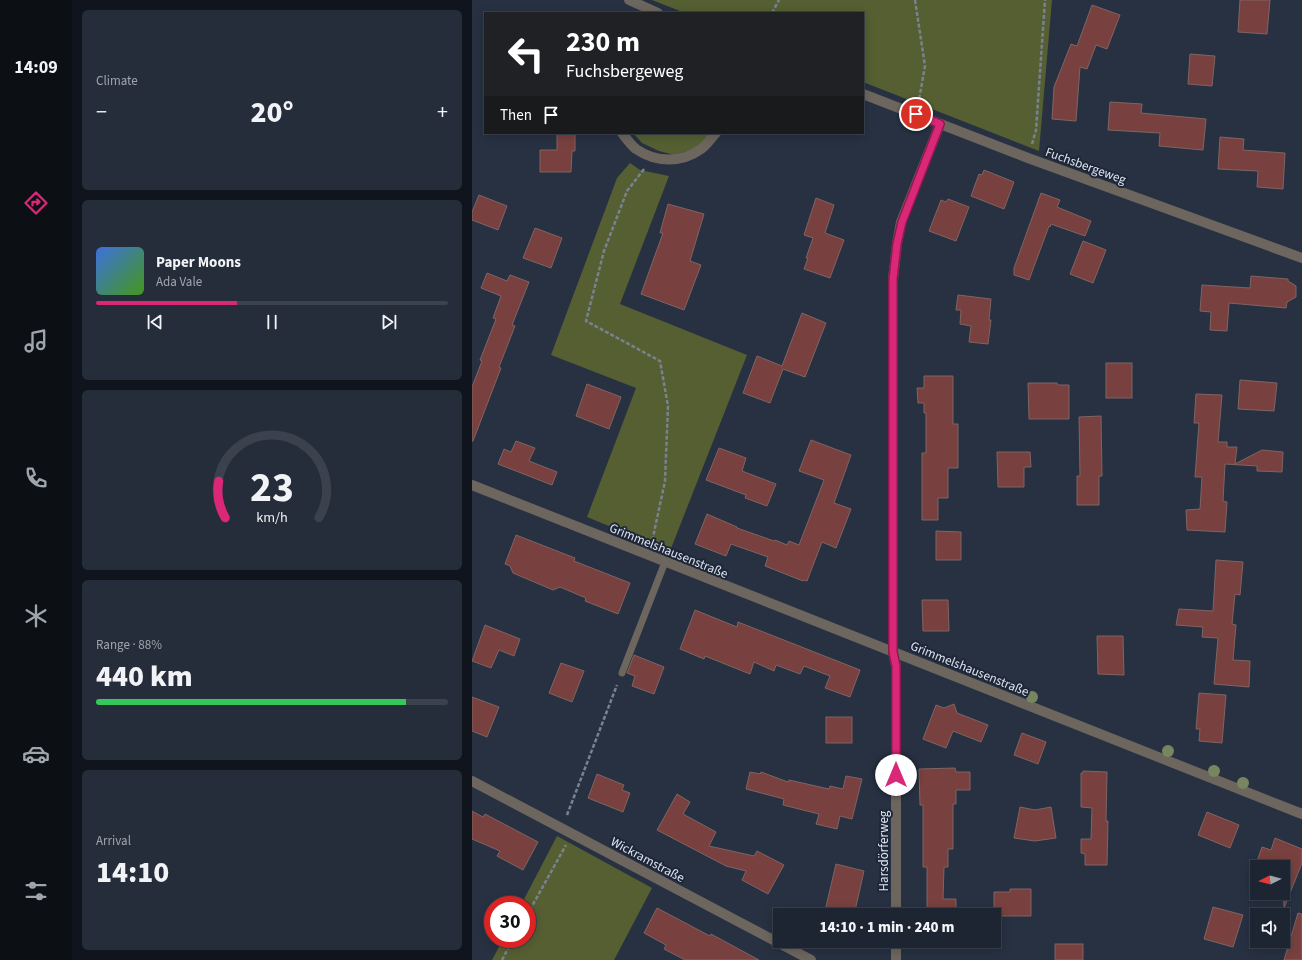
<!DOCTYPE html>
<html lang="en">
<head>
<meta charset="utf-8">
<style>
  body { margin:0; font-family:"Source Sans 3",sans-serif; background:#252d3a; color:#f1f3f6; height:100vh; display:flex; flex-direction:column; font-size:15px; white-space:nowrap }
  * { box-sizing:border-box; margin:0 }
  p { font-size:13px; color:#a0a5ac }
  .icon { flex:none; width:22px; height:22px; fill:none; stroke:currentColor; stroke-width:2; stroke-linecap:round; stroke-linejoin:round }
  .map { position:relative; flex:1; overflow:hidden }
  .drawer { display:flex; flex-direction:column; gap:10px; padding:10px; background:#10141c; width:400px }
  .drawer>* { flex:none }
  .banner { position:absolute; left:12px; top:12px; width:380px; height:122px; border-radius:0px; box-shadow:0 2px 10px #0003,0 0 0 1px #3b424d; background:#202124; color:#fff; overflow:hidden }
  .needle { width:26px; rotate:264deg }
  .tools { position:absolute; left:778px; top:860px; display:grid; gap:8px }
  .tools a { display:grid; place-items:center; width:40px; height:40px; border-radius:0px; background:#1d2532; box-shadow:0 2px 10px #0003,0 0 0 1px #3b424d; font-size:20px }
  .speed { position:absolute; left:12px; top:896px; display:flex; gap:8px; font-size:20px; font-weight:700; text-align:center }
  .speed>* { display:grid; place-content:center; width:52px; height:52px; border-radius:50%; background:#1d2532; box-shadow:0 2px 10px #0003,0 0 0 1px #3b424d; line-height:1 }
  .speed .limit { border:6px solid #d22; background:#fff; color:#111 }
  .pin { position:absolute; display:grid; place-items:center; width:34px; height:34px; color:#fff; margin:-17px; border:2px solid #fff; border-radius:50%; box-shadow:0 1px 4px #0007 }
  .me { position:absolute; width:44px; margin:-22px; rotate:0deg; stroke-linejoin:round; filter:drop-shadow(0 0 3px #0008) }
  .turn { display:flex; align-items:center; gap:14px; height:84px; padding:0 16px; font-size:18px }
  .turn .icon { width:52px; height:52px; stroke-width:2.5 }
  .turn b { display:block; font-size:28px; line-height:34px }
  .then { display:flex; align-items:center; height:38px; padding:0 16px; background:#0003; gap:8px; font-size:15px }
  .big { font-size:30px; font-weight:800; line-height:1.1 }
  .drawer .tile { flex:1; display:flex; flex-direction:column; justify-content:center; gap:6px; min-width:0; padding:0 14px; border-radius:6px; background:#252d3a }
  .drawer .dial { align-items:center; gap:0 }
  .dial svg { height:104px; overflow:visible; fill:none; stroke:#3b424d; stroke-width:7; stroke-linecap:round; text-anchor:middle }
  .dial text { fill:#f1f3f6; stroke:none }
  .song { display:flex; align-items:center; gap:12px }
  .cover { width:48px; height:48px; border-radius:6px; background:linear-gradient(135deg,hsl(220 70% 55%),hsl(100 70% 35%)) }
  .played { height:4px; border-radius:2px; background:linear-gradient(90deg,#db2777 40%,#3b424d 40%) }
  .keys { display:flex; justify-content:space-around; direction:ltr }
  .heat { display:flex; justify-content:space-between; align-items:center; font-size:22px; direction:ltr }
  .charge { height:6px; border-radius:3px; background:linear-gradient(90deg,#34c759 88%,#3b424d 0) }
  .trip { position:absolute; left:301px; top:908px; width:228px; height:40px; border-radius:0px; background:#1d2532; box-shadow:0 2px 10px #0003,0 0 0 1px #3b424d; font-weight:800; line-height:40px; text-align:center }
  main { display:flex; flex:1; min-height:0 }
  .tab-bar { display:flex; flex-direction:column; width:72px; justify-content:space-around; align-items:center; background:#0c0f14; color:#a0a5ac }
  .tab-bar .icon { width:28px; height:28px }
  .tab-bar .current { color:#db2777 }
  .tab-bar b { font-size:18px; color:#f1f3f6 }
  .map>svg:first-child { display:block }
</style>
</head>
<body>
<main>
<nav class="tab-bar">
<b>14:09</b>
<svg class="icon current" aria-label="directions" viewBox="0 0 24 24"><path d="M12 3l9 9-9 9-9-9zM9 14v-3h6M13 9l2 2-2 2"/></svg>
<svg class="icon" aria-label="music" viewBox="0 0 24 24"><path d="M9 18V5l10-2v13"/><circle cx="6" cy="18" r="3"/><circle cx="16" cy="16" r="3"/></svg>
<svg class="icon" aria-label="phone" viewBox="0 0 24 24"><path d="M5 4h4l2 5-3 2q2 4 5 5l2-3 5 2v4C11 20 4 13 5 4z"/></svg>
<svg class="icon" aria-label="climate" viewBox="0 0 24 24"><path d="M12 3v18M4 7l16 10M4 17L20 7"/></svg>
<svg class="icon" aria-label="car" viewBox="0 0 24 24"><path d="M5 17H2v-5l4-1 3-4h7l3 4 3 1v5h-3M9 17h6M6 11h13"/><circle cx="7" cy="17" r="2"/><circle cx="17" cy="17" r="2"/></svg>
<svg class="icon" aria-label="filters" viewBox="0 0 24 24"><path d="M4 7h16M4 17h16"/><circle cx="9" cy="7" r="2"/><circle cx="15" cy="17" r="2"/></svg>
</nav>
<section class="drawer">
<div class="tile"><p>Climate</p>
<div class="heat"><a>−</a><b class="big">20°</b><a>+</a></div>
</div>
<div class="tile">
<div class="song"><i class="cover"></i><div><b>Paper Moons</b><p>Ada Vale</p></div></div>
<div class="played"></div>
<div class="keys"><svg class="icon" aria-label="previous" viewBox="0 0 24 24"><path d="M18 5L8 12l10 7zM5 5v14"/></svg><svg class="icon" aria-label="pause" viewBox="0 0 24 24"><path d="M8 5v14M16 5v14"/></svg><svg class="icon" aria-label="next" viewBox="0 0 24 24"><path d="M6 5l10 7-10 7zM19 5v14"/></svg></div>
</div>
<div class="tile dial"><svg viewBox="0 0 100 80">
<path d="M14 69A42 42 0 1 1 86 69"/>
<path d="M14 69A42 42 0 0 1 9 41" stroke="#db2777"/>
<text x="50" y="56" font-size="32" font-weight="700">23</text>
<text x="50" y="72" font-size="11">km/h</text>
</svg></div>
<div class="tile"><p>Range · 88%</p><b class="big">440 km</b><div class="charge"></div></div>
<div class="tile"><p>Arrival</p><b class="big">14:10</b></div>
</section>
<div class="map">
<svg width="830" height="960" viewBox="0 0 830 960">
  <rect width="100%" height="100%" fill="#273142"/>
  <g fill="#555f32">
    <polygon points="180,0 580,0 567,151 391,82 391,13 213,13"/>
    <polygon points="161,133 239,133 223,149 202,155 187,151 170,143"/>
    <polygon points="158,163 168,170 197,176 148,304 275,355 198,551 115,517 164,388 79,355 145,178"/>
    <polygon points="85,836 180,888 142,960 20,960 31,939 55,939 55,905 49,905"/>
  </g>
  <g fill="#78413f" stroke="#7f6463">
    <polygon points="768,0 798,0 795,34 766,32"/>
    <polygon points="620,5 648,15 635,49 624,45 615,69 608,67 604,121 580,119 582,87 599,44 605,46"/>
    <polygon points="718,54 743,56 740,86 716,84"/>
    <polygon points="638,102 670,104 669,113 734,119 731,150 687,146 688,133 636,130"/>
    <polygon points="85,134 103,134 103,151 100,151 99,172 68,172 68,150 85,150"/>
    <polygon points="748,137 772,139 771,150 813,153 811,189 785,187 786,171 746,169"/>
    <polygon points="512,170 542,182 532,209 499,196 507,174 510,175"/>
    <polygon points="569,193 588,200 585,207 619,221 613,236 579,224 578,227 577,226 557,280 542,275 542,268"/>
    <polygon points="7,195 35,206 26,230 0,220 0,212"/>
    <polygon points="344,198 362,205 353,233 372,240 358,278 332,269 336,258 334,258 341,238 332,235"/>
    <polygon points="476,199 497,207 484,241 457,231 469,200 474,202"/>
    <polygon points="196,204 232,214 218,261 229,265 212,310 169,294 191,233 188,233"/>
    <polygon points="63,228 90,238 79,268 51,258"/>
    <polygon points="611,241 634,250 621,283 598,274"/>
    <polygon points="15,273 35,281 38,275 57,282 40,325 43,326 27,367 29,368 1,441 0,441 0,387 10,361 8,360 24,319 21,318 29,296 9,288"/>
    <polygon points="779,276 816,279 816,281 824,286 824,297 815,302 814,308 757,303 755,331 738,330 739,312 728,311 730,285 778,288"/>
    <polygon points="486,295 519,299 517,320 519,320 516,344 497,342 499,326 488,324 489,310 484,310"/>
    <polygon points="330,313 354,323 333,377 311,369 298,403 271,393 285,356 310,366"/>
    <rect x="634" y="363" width="26" height="35"/>
    <polygon points="452,376 481,376 481,424 486,424 486,468 476,468 476,498 466,498 466,520 450,520 450,453 454,453 454,413 452,413 452,403 446,403 445,388 452,388"/>
    <polygon points="768,380 805,383 802,411 766,409"/>
    <polygon points="556,383 585,383 586,385 597,385 597,419 557,419"/>
    <polygon points="115,384 149,397 137,429 104,416"/>
    <polygon points="724,394 750,395 746,442 755,442 755,447 765,447 763,464 790,450 811,452 810,472 785,471 785,466 753,464 751,501 755,502 753,532 715,530 714,510 728,509 730,477 723,477 727,423 722,423"/>
    <polygon points="629,416 630,476 627,476 627,505 605,505 605,476 608,476 607,417"/>
    <polygon points="339,440 379,455 362,503 379,509 364,548 350,542 335,581 332,580 331,581 293,566 296,557 259,544 254,556 223,544 235,514 265,527 265,528 302,541 303,540 315,545 317,541 327,545 352,480 327,471"/>
    <polygon points="44,441 63,448 57,461 85,472 80,485 26,464 32,449 39,452"/>
    <polygon points="247,448 274,458 270,471 304,484 295,506 273,498 274,495 234,480"/>
    <polygon points="525,452 558,452 559,467 552,467 552,487 526,487"/>
    <polygon points="464,531 489,532 489,560 464,560"/>
    <polygon points="44,535 103,558 102,561 158,583 146,614 113,601 114,598 88,587 81,590 41,573 38,566 33,564"/>
    <polygon points="744,560 771,562 768,595 763,594 760,624 764,625 761,660 778,661 777,687 742,684 746,638 730,637 731,627 704,625 707,609 741,611"/>
    <polygon points="450,600 476,600 477,631 451,631"/>
    <polygon points="223,610 265,627 266,622 388,670 378,697 353,688 358,676 332,666 328,674 304,665 302,671 282,662 278,674 233,656 232,659 208,649"/>
    <polygon points="13,625 48,639 42,656 27,650 19,668 0,661"/>
    <polygon points="625,636 651,636 652,675 626,674"/>
    <polygon points="162,655 192,667 182,694 160,686 163,676 155,673"/>
    <polygon points="89,663 112,671 100,702 77,693"/>
    <polygon points="727,693 754,695 750,743 727,741 728,729 724,729"/>
    <polygon points="0,697 27,707 15,737 0,731"/>
    <polygon points="482,704 485,713 516,725 509,742 481,731 474,748 451,739 464,705 472,708"/>
    <rect x="354" y="717" width="26" height="26"/>
    <polygon points="550,733 574,742 566,764 542,755"/>
    <polygon points="483,768 484,772 498,772 498,790 484,790 484,804 481,804 481,849 476,849 476,867 472,867 471,899 484,899 484,915 455,915 455,867 451,867 451,805 448,805 447,769"/>
    <polygon points="611,771 635,772 634,821 636,821 635,865 613,865 613,854 609,853 609,839 619,839 620,808 609,807 609,773 611,773"/>
    <polygon points="278,772 288,774 289,772 316,782 317,780 357,789 358,786 371,789 374,776 390,779 380,819 368,816 365,829 344,824 347,814 311,805 312,799 274,789"/>
    <polygon points="125,774 152,785 150,790 158,793 151,812 116,798"/>
    <polygon points="205,794 218,802 211,814 244,832 237,846 282,856 285,851 312,865 296,894 270,880 274,871 254,866 185,830"/>
    <polygon points="548,807 563,810 579,807 584,838 563,841 542,838"/>
    <polygon points="0,811 11,817 13,814 66,842 51,870 25,856 28,851 0,839"/>
    <polygon points="735,812 767,825 758,848 726,835"/>
    <polygon points="803,838 830,849 830,863 812,908 811,867 793,867 784,864 790,847 799,850"/>
    <polygon points="364,864 392,871 382,915 352,915"/>
    <polygon points="538,889 559,889 559,916 522,916 522,892 538,892"/>
    <polygon points="741,907 771,915 761,947 732,939"/>
    <polygon points="185,908 238,936 239,934 287,960 213,960 192,949 194,945 172,933"/>
    <polygon points="826,913 830,914 830,960 812,960"/>
    <rect x="583" y="944" width="28" height="16"/>
  </g>
  <g fill="none" stroke-linecap="round" stroke-linejoin="round">
    <g stroke="#7a8291" stroke-width="2.5" stroke-dasharray="4 2" stroke-linecap="butt">
      <polyline points="443,0 453,66 447,100"/>
      <polyline points="300,13 307,0"/>
      <polyline points="560,144 564,130 573,0"/>
      <polyline points="172,169 155,191 132,251 114,321 188,361 196,406 193,481 180,542"/>
      <polyline points="95,815 145,685"/>
      <polyline points="55,915 94,845"/>
      <polyline points="30,960 41,939"/>
    </g>
    <polyline stroke="#6d665e" stroke-width="7" points="150,673 193,562"/>
    <g stroke="#6d665e" stroke-width="10">
      <polyline points="157,0 186,13"/>
      <polyline points="391,94 556,158 830,258"/>
      <path d="M150 133C154 138 159 145 164 149 184 163 210 163 229 149 235 145 239 138 244 133"/>
      <polyline points="0,485 830,814"/>
      <polyline points="0,781 339,960"/>
      <polyline points="424,915 424,666 421,651 421,279 425,244 429,222 468,124"/>
      <polyline points="424,960 424,941"/>
    </g>
  </g>
  <g fill="#778661">
    <circle cx="560" cy="697" r="6"/>
    <circle cx="696" cy="751" r="6"/>
    <circle cx="742" cy="771" r="6"/>
    <circle cx="771" cy="783" r="6"/>
  </g>
  <g fill="none" stroke-linecap="round" stroke-linejoin="round">
    <g stroke="#8e194d" stroke-width="10">
      <polyline id="route" points="424,775 424,666 421,652 421,279 425,244 430,222 468,124 444,114"/>
    </g>
    <use href="#route" stroke="#db2777" stroke-width="7"/>
  </g>
  <g text-anchor="middle" stroke-width="4" stroke-linejoin="round" paint-order="stroke">
    <g font-size="13" fill="#dfe5f1" stroke="#1e2738">
      <text transform="translate(614 165) rotate(20)" y="5">Fuchsbergeweg</text>
      <text transform="translate(197 550) rotate(22)" y="5">Grimmelshausenstraße</text>
      <text transform="translate(498 668) rotate(22)" y="5">Grimmelshausenstraße</text>
      <text transform="translate(411 851) rotate(-90)" y="5">Harsdörferweg</text>
      <text transform="translate(176 859) rotate(28)" y="5">Wickramstraße</text>
    </g>
  </g>
</svg>
<div class="tools">
<a><svg class="needle" viewBox="-14 -14 28 28"><path d="M0-13l5 13h-10z" fill="#e53935"/><path d="M0 13l5-13h-10z" fill="#a0a5ac"/></svg></a>
<a><svg class="icon" aria-label="sound" viewBox="0 0 24 24"><path d="M4 9h4l5-4v14l-5-4H4zM17 9q2 3 0 6"/></svg></a>
</div>
<div class="speed"><div class="limit">30</div></div>
<div class="pin" style="left:444px;top:114px;background:#d93025"><svg class="icon" aria-label="arrive" viewBox="0 0 24 24"><path d="M6 21V4h12l-3 4 3 4H6"/></svg></div>
<svg class="me" style="left:424px;top:775px" viewBox="-20 -20 40 40"><circle r="19" fill="#fff"/><path d="M0-13L10 11 0 6-10 11z" fill="#db2777"/></svg>
<div class="trip">14:10 · 1 min · 240 m</div>
<div class="banner">
<div class="turn"><svg class="icon" aria-label="left" viewBox="0 0 24 24"><path d="M17 20v-9H6M10 6l-5 5 5 5"/></svg><div><b>230 m</b>Fuchsbergeweg</div></div>
<div class="then">Then<svg class="icon" aria-label="arrive" viewBox="0 0 24 24"><path d="M6 21V4h12l-3 4 3 4H6"/></svg></div>
</div>
</div>
</main>
</body>
</html>
